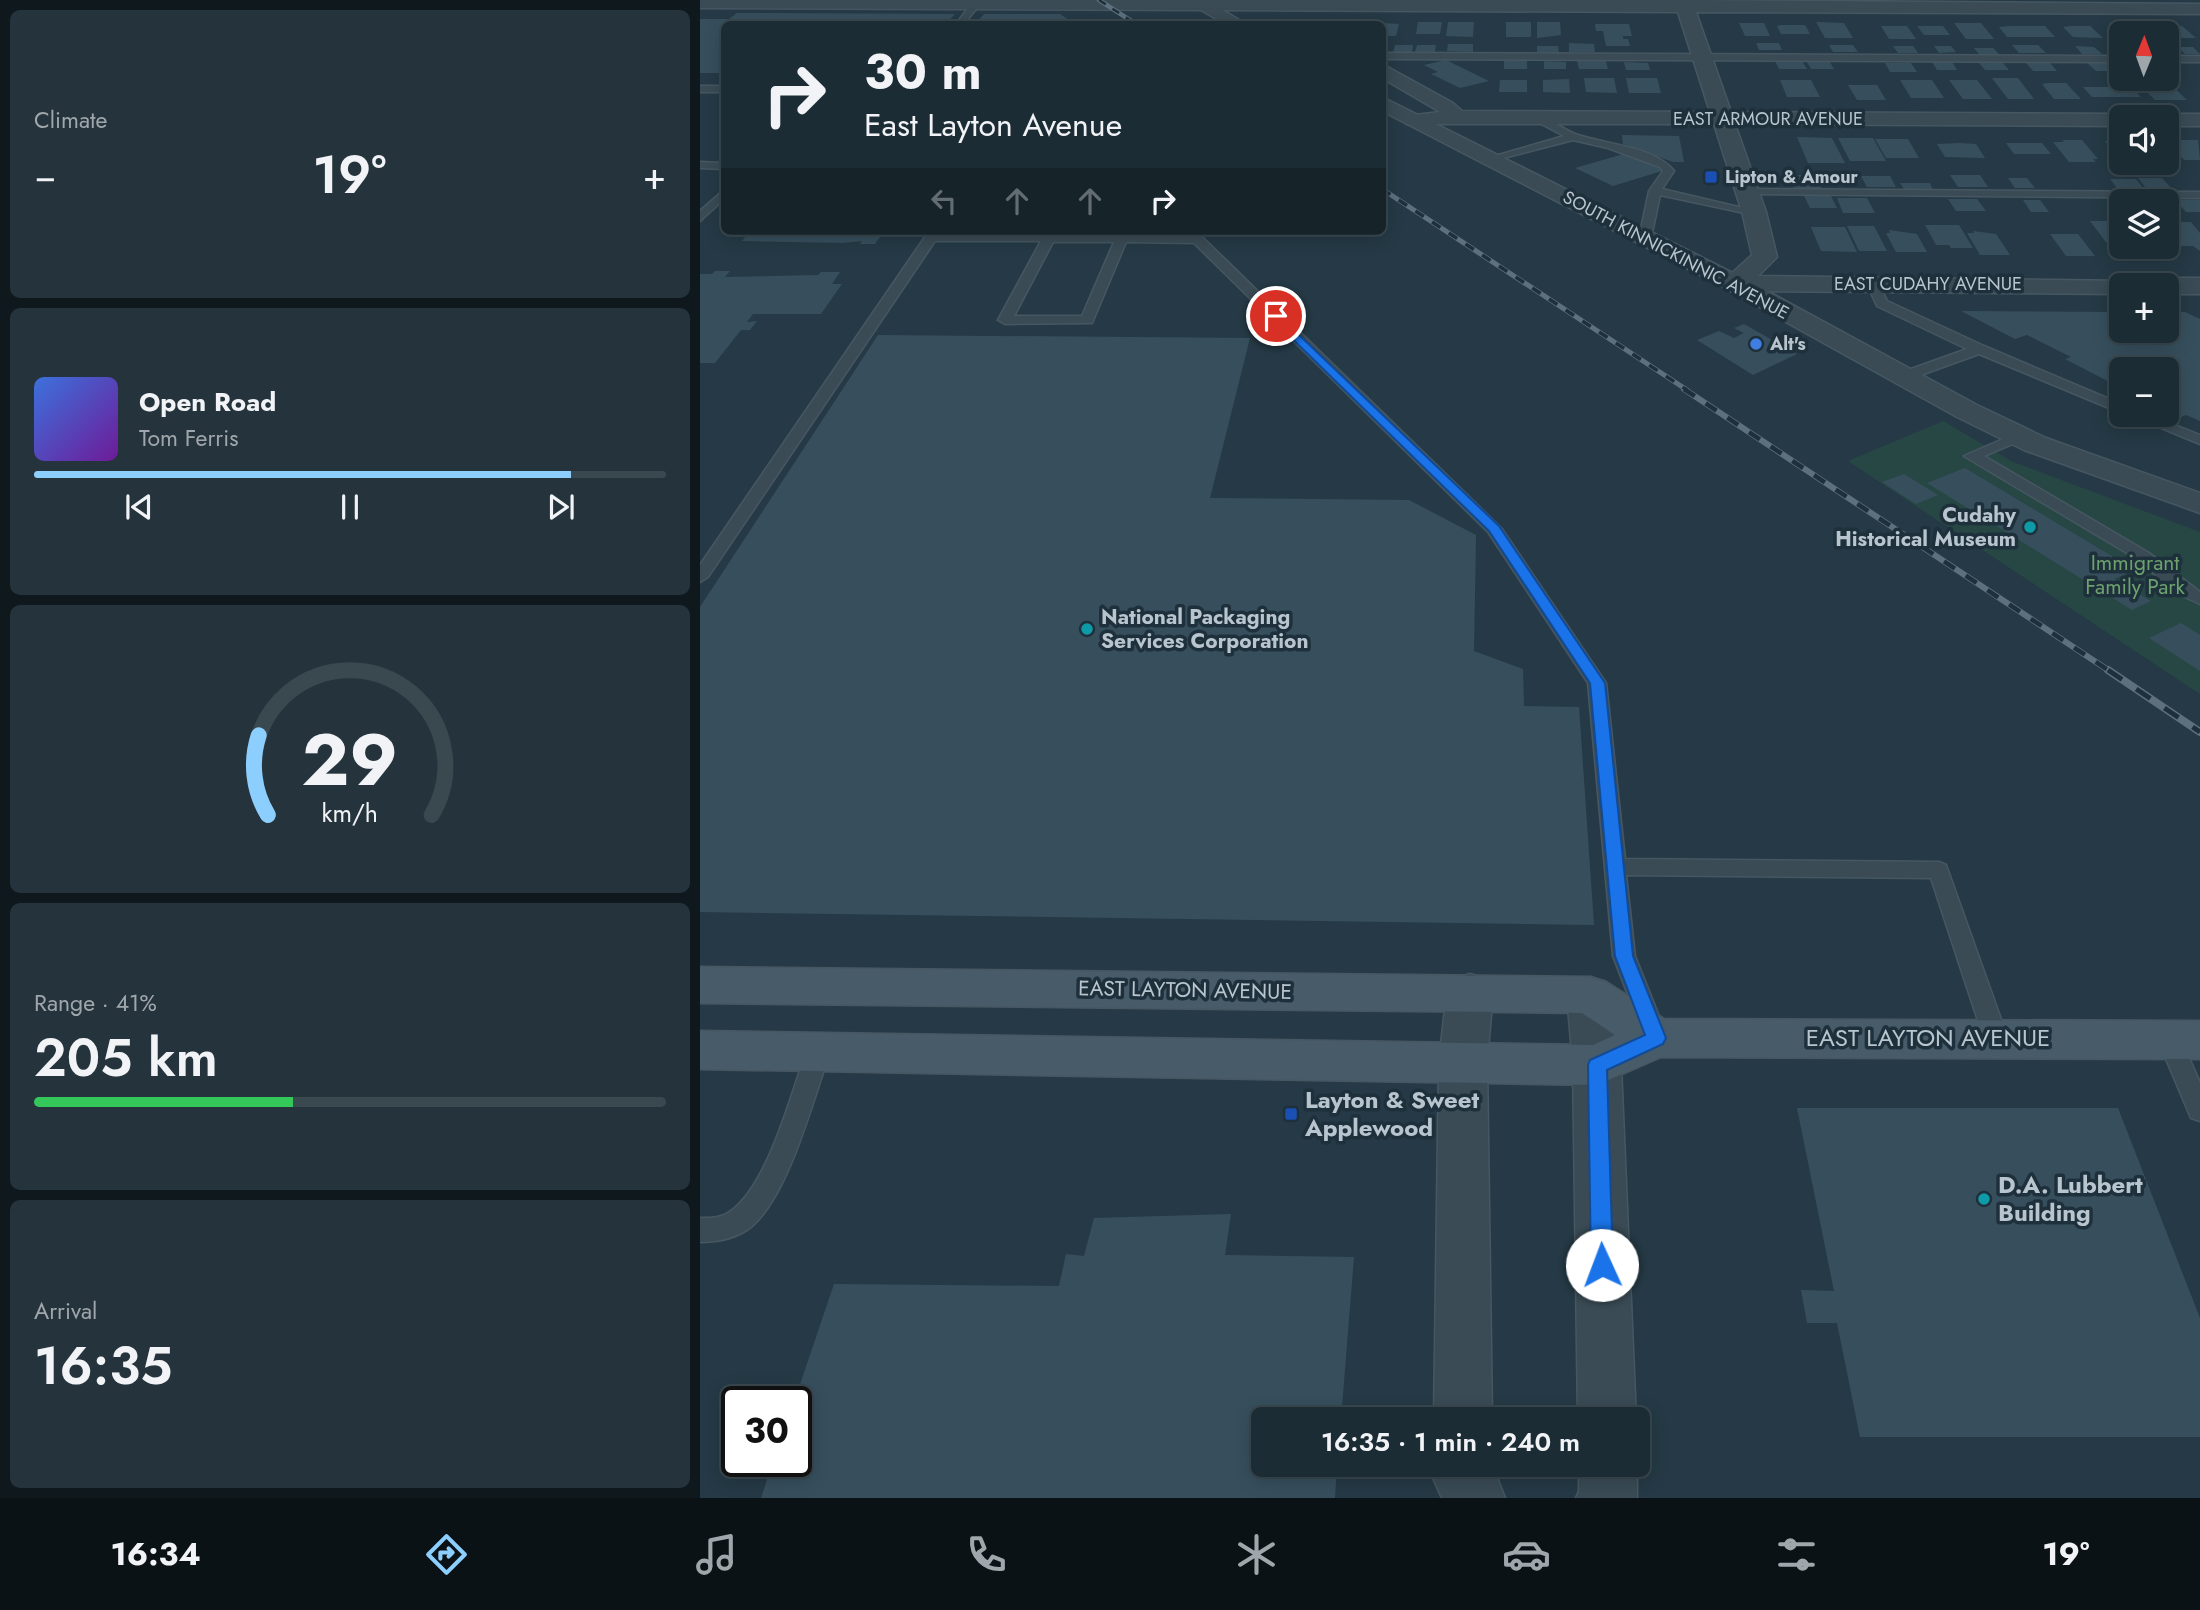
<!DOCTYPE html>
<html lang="en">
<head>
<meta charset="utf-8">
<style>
  body { margin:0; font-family:Jost,sans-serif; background:#25343c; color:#f1f3f6; height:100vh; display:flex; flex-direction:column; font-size:26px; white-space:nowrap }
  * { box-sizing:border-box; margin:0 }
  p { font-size:23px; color:#a0a7ac }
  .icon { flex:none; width:38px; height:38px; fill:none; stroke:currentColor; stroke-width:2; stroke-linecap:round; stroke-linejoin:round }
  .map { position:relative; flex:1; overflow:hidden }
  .drawer { display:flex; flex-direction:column; gap:10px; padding:10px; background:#0f181d; width:700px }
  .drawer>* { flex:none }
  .hud { position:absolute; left:21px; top:21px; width:665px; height:214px; border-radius:10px; box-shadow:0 4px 18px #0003,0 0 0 2px #3a484f; background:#1c2c34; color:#f1f3f6; overflow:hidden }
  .needle { width:46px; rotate:1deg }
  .tools { position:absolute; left:1409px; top:21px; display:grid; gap:14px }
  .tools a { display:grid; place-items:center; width:70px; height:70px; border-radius:10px; background:#1c2c34; box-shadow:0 4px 18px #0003,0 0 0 2px #3a484f; font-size:35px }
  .speed { position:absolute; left:21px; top:1386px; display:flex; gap:14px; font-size:35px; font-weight:700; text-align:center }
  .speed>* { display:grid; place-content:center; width:91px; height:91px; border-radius:50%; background:#1c2c34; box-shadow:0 4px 18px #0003,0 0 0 2px #3a484f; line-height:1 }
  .speed .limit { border:4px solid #111; border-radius:10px; background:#fff; color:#111 }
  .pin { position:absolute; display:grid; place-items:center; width:60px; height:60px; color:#fff; margin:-30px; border:4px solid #fff; border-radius:50%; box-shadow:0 2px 7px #0007 }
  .me { position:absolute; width:77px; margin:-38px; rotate:358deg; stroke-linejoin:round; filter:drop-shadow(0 0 5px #0008) }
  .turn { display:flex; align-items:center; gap:24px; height:147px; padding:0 28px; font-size:32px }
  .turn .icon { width:91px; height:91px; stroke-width:2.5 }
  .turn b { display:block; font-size:49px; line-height:60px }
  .lanes { display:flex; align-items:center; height:66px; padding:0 28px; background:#0003; justify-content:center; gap:35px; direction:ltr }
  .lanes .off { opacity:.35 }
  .big { font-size:52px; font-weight:600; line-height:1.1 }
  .drawer .card { flex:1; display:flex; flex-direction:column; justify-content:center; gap:10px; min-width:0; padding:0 24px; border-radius:10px; background:#25343c }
  .drawer .dial { align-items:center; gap:0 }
  .dial svg { height:182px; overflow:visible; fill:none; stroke:#3a484f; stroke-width:7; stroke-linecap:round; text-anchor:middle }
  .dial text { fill:#f1f3f6; stroke:none }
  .song { display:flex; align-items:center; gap:21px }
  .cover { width:84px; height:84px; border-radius:10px; background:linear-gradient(135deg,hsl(220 70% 55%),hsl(280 70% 35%)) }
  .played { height:7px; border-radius:4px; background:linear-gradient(90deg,#8ccfff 85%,#3a484f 85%) }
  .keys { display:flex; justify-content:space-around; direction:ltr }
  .heat { display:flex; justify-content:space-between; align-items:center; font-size:38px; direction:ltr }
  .charge { height:10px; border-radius:5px; background:linear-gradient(90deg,#34c759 41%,#3a484f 0) }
  .trip { position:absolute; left:551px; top:1407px; width:399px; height:70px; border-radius:10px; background:#1c2c34; box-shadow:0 4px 18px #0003,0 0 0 2px #3a484f; font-weight:600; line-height:70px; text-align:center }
  .tabs { display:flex; height:112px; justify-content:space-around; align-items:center; background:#0b1215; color:#a0a7ac }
  .tabs .icon { width:49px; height:49px }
  .tabs .on { color:#8ccfff }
  .tabs b { font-size:32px; color:#f1f3f6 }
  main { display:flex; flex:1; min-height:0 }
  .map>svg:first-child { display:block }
</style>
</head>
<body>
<main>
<section class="drawer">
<div class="card"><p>Climate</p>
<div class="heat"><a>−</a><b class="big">19°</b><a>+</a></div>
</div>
<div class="card">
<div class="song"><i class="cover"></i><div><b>Open Road</b><p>Tom Ferris</p></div></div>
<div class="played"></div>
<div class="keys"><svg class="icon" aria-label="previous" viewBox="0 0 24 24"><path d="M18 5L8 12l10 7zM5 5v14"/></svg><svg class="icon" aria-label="pause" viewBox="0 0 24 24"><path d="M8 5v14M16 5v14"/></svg><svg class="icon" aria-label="next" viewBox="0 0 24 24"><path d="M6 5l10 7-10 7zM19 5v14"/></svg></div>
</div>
<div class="card dial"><svg viewBox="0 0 100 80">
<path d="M14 69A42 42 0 1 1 86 69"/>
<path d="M14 69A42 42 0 0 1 10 34" stroke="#8ccfff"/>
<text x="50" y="56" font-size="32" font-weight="700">29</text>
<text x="50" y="72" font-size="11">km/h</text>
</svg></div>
<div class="card"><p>Range · 41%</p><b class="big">205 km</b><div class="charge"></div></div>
<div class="card"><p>Arrival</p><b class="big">16:35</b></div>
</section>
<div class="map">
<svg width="1500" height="1498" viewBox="0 0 1500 1498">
  <rect width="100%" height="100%" fill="#253a46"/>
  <polygon fill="#274745" points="1243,421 1313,462 1500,532 1500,694 1148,461"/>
  <g fill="#374f5d">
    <polygon points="37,13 255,14 246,24 24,24 24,73 0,73 0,19 29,19"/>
    <polygon points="284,14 360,14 375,24 275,24"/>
    <polygon points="718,22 742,22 740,34 716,34"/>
    <polygon points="748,22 774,22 773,37 746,36"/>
    <rect x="806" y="22" width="25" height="15"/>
    <polygon points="837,22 860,22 861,35 837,38"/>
    <polygon points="1116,22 1144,23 1153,38 1125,38"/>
    <polygon points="682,23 699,24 696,36 682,36"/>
    <polygon points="1039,23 1064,23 1070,36 1045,36"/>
    <polygon points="1254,23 1281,23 1294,39 1266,39"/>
    <polygon points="895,24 929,24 932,36 923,36 923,39 928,39 930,46 906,46 903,31 896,31"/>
    <polygon points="1081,25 1105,25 1110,34 1081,34 1077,26"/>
    <polygon points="1181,26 1207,26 1216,39 1189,39"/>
    <polygon points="1217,26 1243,26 1250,35 1224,35"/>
    <polygon points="1310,26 1345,26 1355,37 1307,37 1299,27"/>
    <polygon points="1371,26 1390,26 1403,38 1373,37 1363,27"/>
    <polygon points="1413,26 1443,26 1451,33 1421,33"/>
    <polygon points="1455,26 1482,26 1496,38 1468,38 1466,33"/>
    <polygon points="869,43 894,44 895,52 869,52"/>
    <polygon points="1056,43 1079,43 1082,50 1059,50"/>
    <polygon points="748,44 773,44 773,52 747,51"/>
    <polygon points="695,45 713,45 712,52 693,52"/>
    <polygon points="717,45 736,45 735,52 715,52"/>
    <polygon points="1129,45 1153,45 1158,52 1133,52"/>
    <polygon points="1312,45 1338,45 1346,53 1319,53"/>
    <polygon points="837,46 858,46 859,53 837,52"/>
    <polygon points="1193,46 1213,46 1218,53 1198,53"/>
    <polygon points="1234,46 1251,46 1256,52 1239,53"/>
    <polygon points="1375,46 1394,47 1402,54 1382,54"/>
    <polygon points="1477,47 1493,47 1500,54 1485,54"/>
    <polygon points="1274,48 1293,48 1299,54 1279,54"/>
    <polygon points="746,60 789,81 760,88 731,74 738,72 724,65"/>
    <rect x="804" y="61" width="23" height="8"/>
    <polygon points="844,61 866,62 866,69 844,69"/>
    <polygon points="877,61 906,61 908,69 879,69"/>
    <polygon points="1075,61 1102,61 1107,69 1079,69"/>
    <polygon points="924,62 948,63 950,70 926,70"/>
    <polygon points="1107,62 1130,62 1134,69 1111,69"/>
    <polygon points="1232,62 1252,62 1257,70 1237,70"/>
    <polygon points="1185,63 1211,63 1217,72 1190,72"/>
    <polygon points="1279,63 1303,63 1309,70 1285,70"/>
    <polygon points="1326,63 1350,63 1357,71 1333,71"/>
    <polygon points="1387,63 1414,63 1421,71 1396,71"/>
    <polygon points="884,78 914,78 917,93 886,92"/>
    <polygon points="926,78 957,78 961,93 929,93"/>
    <polygon points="1292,78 1318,78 1334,99 1308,99"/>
    <polygon points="869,79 870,93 843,92 843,80"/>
    <polygon points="800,80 827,80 827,92 799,92"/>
    <polygon points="1080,80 1111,80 1120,97 1087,97"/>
    <polygon points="1200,80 1232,80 1244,98 1211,98"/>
    <polygon points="1249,80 1277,80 1292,99 1263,99"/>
    <polygon points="1436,81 1468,82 1487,100 1455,100"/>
    <polygon points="1348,83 1366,83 1381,99 1354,99 1342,84"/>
    <polygon points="1148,85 1177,85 1186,100 1157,100"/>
    <polygon points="1383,87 1431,87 1441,97 1392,97"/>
    <polygon points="922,135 979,136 984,162 973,162 923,144"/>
    <polygon points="1097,137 1132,138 1145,163 1108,163"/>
    <polygon points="1138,138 1173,138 1186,161 1150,161"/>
    <polygon points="1175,139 1208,139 1219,158 1186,158"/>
    <polygon points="1362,140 1382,140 1398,159 1393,159 1396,162 1369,162 1353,142 1364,142"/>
    <polygon points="1466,140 1498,140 1500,160 1484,160"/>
    <polygon points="1405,141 1421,141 1421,160"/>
    <polygon points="1260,143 1276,144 1285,158 1245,157 1237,144"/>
    <polygon points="1306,143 1342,143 1351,154 1314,154"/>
    <polygon points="927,153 965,170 913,186 875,168"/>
    <polygon points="1088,175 1115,175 1122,189 1094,189"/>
    <polygon points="1250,175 1280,175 1288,187 1258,187"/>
    <polygon points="1161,176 1190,176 1196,187 1167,187"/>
    <polygon points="1308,178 1327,178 1335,188 1315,188"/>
    <polygon points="1438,178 1462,178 1471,188 1446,188"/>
    <polygon points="1410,179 1436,179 1443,188 1417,188"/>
    <polygon points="1200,183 1230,183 1233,190 1204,189"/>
    <polygon points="1104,196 1131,196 1137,208 1110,208"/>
    <polygon points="1137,198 1167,198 1175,213 1143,213"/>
    <polygon points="1248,199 1277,199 1286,211 1256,211"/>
    <polygon points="1323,200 1340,200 1349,212 1331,212"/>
    <polygon points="1475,200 1500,200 1500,212 1486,212"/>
    <polygon points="1390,221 1421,221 1421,247 1464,247 1467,250 1412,250"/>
    <polygon points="1466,222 1491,222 1500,233 1500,251 1493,246 1474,246 1466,238"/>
    <polygon points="1225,225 1259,225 1273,248 1251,248 1249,245 1236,245"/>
    <polygon points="1147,226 1174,226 1187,251 1159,251"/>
    <polygon points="1111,227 1145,227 1157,252 1121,251"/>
    <polygon points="1189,230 1217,234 1227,252 1196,252 1186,233 1190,233"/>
    <polygon points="50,231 180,231 175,237 180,237 175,244 160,244 162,241 143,243 42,241"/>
    <polygon points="1273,231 1296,234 1310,255 1280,255 1267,233 1274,233"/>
    <polygon points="1350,234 1378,234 1395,256 1366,256"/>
    <polygon points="15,271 30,271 25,277 118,275 121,272 140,272 132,284 142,284 121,314 53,314 47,322 57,321 50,330 41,330 15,363 0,363 0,274 12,274"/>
    <polygon points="1261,311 1421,312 1421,331 1466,331 1466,312 1485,312 1500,319 1500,421 1486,415 1479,418 1466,411 1466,369 1421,369 1421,388 1365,359 1371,357 1327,335 1315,339"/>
    <polygon points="1044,324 1097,354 1053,375 997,340 1019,331 1034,338 1044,333 1034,328"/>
    <polygon points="178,335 550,338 510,498 709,500 776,535 774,651 823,669 824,706 879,707 894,925 0,912 0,607"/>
    <polygon points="1265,468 1435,570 1414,579 1451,601 1432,610 1227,483"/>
    <polygon points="1204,474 1238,495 1216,504 1182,482"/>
    <polygon points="1481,623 1500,635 1500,671 1449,638"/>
    <polygon points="1097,1108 1418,1108 1500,1318 1500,1437 1160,1437 1137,1323 1107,1323 1101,1290 1134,1291"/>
    <polygon points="531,1214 525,1255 654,1257 641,1419 564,1419 564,1465 637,1465 635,1498 61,1498 73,1461 96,1461 96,1402 94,1402 134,1284 359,1286 366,1254 384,1256 394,1218"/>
  </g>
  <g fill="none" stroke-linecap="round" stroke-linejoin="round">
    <g stroke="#465762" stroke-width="3">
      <g id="service">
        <polygon points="273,2 280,4 264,24 256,24"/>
        <polygon points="682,53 1421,56 1421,62 682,59"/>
        <rect x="1466" y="56" width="34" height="6"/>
        <rect x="0" y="86" width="24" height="6"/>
        <path d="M838 115C852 120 864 130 878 135 905 144 956 147 974 171L962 189 1060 212 1054 215 960 195 951 238 941 241 939 238 949 191 963 171 960 167 908 148 873 140 788 162V158L864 136 834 120V116Z"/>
        <polygon points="0,162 24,163 24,169 0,168"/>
        <polygon points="1047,189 1500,192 1500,198 1043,194 1041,192"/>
        <polygon points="24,190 24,199 0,221 0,211"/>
        <path d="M227 234 501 236 802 529 906 683 925 859 1239 862 1246 865 1308 1039 1304 1046 1296 1049 1288 1046 1284 1039 1231 878 926 875 935 956 964 1029 960 1036 952 1038 944 1036 913 956 888 683 788 532 494 243 426 242 392 323 305 324 298 320 341 241H235L8 577 0 582V565ZM353 242H414L382 316H314Z"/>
        <polygon points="1173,280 1177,281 1187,301 1284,346 1421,404 1421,413 1279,354 1207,380 1197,380 1197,374 1267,349 1177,306 1167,284"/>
        <polygon points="1430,415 1449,415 1500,435 1500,444"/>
        <polygon points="1319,432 1324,433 1326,436 1324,439 1284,456 1449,553 1500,592 1500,604 1476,593 1437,559 1264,456"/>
        <polygon points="1470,1030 1478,1033 1500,1083 1500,1121 1491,1118 1458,1040 1462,1033"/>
        <path d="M118 1042 126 1045 130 1052C113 1099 89 1195 51 1227 37 1238 17 1242 0 1242V1218C11 1218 22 1218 31 1211 68 1184 91 1095 106 1052L110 1045Z"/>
      </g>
    </g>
    <g stroke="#465762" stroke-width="3">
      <g id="minor">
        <polygon points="0,0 992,0 1500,4 1500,14 996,12 1031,112 1421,114 1429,117 1421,117 1421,126 1035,124 1066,212 1077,257 1058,276 1430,281 1433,285 1421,285 1421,294 1034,291 1025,288 1021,283 1052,255 1042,212 1014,124 707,124 704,120 707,116 740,112 682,78 682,64 753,103 762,111 1010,112 978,12 0,8"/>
        <polygon points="1466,114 1500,114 1500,126 1466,126 1466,117 1458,117"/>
        <polygon points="1466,278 1500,278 1500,294 1466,294 1466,285 1454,285 1457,281"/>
        <polygon points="770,974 786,979 793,992 787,1061 792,1419 734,1419 739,1061 747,992 754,979"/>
        <polygon points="890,977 906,982 913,995 921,1065 936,1419 878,1419 873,1065 867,995 874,982"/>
        <polygon points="734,1465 792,1465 805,1498 742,1498 733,1478"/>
        <polygon points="879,1465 937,1465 937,1498 876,1498 879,1491"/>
      </g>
    </g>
    <g stroke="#465762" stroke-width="3">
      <g id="tertiary">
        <polygon points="484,0 506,0 546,24 525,24"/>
        <polygon points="682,97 1043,278 1277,405 1346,438 1500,493 1500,513 1324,450 1257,417 1025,288 682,111"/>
      </g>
    </g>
    <g stroke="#465762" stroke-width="3">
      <polygon id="secondary" points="0,967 890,977 906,982 964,1019 1500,1021 1500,1059 961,1057 897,1085 0,1069 0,1031 893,1045 915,1035 882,1013 0,1003"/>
    </g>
    <use href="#service" fill="#3a4b55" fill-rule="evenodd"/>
    <use href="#minor" fill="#3a4b55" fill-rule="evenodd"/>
    <use href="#tertiary" fill="#3a4b55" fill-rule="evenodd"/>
    <use href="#secondary" fill="#475b69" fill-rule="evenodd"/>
    <g stroke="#5c707d" stroke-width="4.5">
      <polyline id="rail-far3" points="399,0 436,24"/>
    </g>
    <g stroke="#5c707d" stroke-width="5">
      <polyline id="rail-far2" points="682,189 987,390"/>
    </g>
    <g stroke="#5c707d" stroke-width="6">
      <polyline id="rail-far1" points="984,389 1411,672"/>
    </g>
    <g stroke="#5c707d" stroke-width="8">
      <polyline id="rail" points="1408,670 1500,732"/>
    </g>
    <use href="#rail-far3" stroke="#1e303b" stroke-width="2.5" stroke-dasharray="8" stroke-linecap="butt"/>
    <use href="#rail-far2" stroke="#1e303b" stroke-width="3.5" stroke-dasharray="10" stroke-linecap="butt"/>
    <use href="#rail-far1" stroke="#1e303b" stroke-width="4.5" stroke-dasharray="13" stroke-linecap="butt"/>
    <use href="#rail" stroke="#1e303b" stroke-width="5" stroke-dasharray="17" stroke-linecap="butt"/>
  </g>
  <polygon fill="#1a73e8" stroke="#114b97" stroke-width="2" points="576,313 799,526 905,683 933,956 966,1038 963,1044 907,1070 913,1265 910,1272 902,1275 895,1272 891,1265 888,1065 890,1060 945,1035 915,956 890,683 789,531 572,319 571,316"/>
  <g fill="#1a4fb4" stroke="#1e303b" stroke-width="2.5">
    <rect x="1004" y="170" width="14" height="14" rx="3.5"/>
    <rect x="584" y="1107" width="14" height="14" rx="3.5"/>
  </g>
  <circle fill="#3f7fe0" stroke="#1e303b" stroke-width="2.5" cx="1056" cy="344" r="7"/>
  <g fill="#0f9aa8" stroke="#1e303b" stroke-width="2.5">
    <circle cx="1330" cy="527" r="7"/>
    <circle cx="387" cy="629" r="7"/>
    <circle cx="1284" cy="1199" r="7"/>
  </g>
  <g text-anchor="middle" stroke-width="7" stroke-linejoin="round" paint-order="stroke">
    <g font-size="18" fill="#b8c5cf" stroke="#1e303b">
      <text x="1068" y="125">EAST ARMOUR AVENUE</text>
      <text transform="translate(976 255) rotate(28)" y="6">SOUTH KINNICKINNIC AVENUE</text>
      <text x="1228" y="290">EAST CUDAHY AVENUE</text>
    </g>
    <g font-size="18" font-weight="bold" fill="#b8c5cf" stroke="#1e303b" text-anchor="start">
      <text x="1025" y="183">Lipton &amp; Amour</text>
      <text x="1070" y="350">Alt's</text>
    </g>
    <g font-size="21" font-weight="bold" fill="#b8c5cf" stroke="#1e303b" text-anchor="end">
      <text x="1316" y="522">Cudahy<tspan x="1316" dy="24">Historical Museum</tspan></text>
      <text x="401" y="624" text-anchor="start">National Packaging<tspan x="401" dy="24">Services Corporation</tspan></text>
    </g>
    <g font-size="21" fill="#6da26e" stroke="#1e303b">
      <text x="1435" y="570">Immigrant<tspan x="1435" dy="24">Family Park</tspan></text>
    </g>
    <g font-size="21" fill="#b8c5cf" stroke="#1e303b">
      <text transform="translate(485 990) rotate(1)" y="7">EAST LAYTON AVENUE</text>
    </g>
    <g font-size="24" fill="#b8c5cf" stroke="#1e303b">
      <text x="1228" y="1046">EAST LAYTON AVENUE</text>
    </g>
    <g font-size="24" font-weight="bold" fill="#b8c5cf" stroke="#1e303b" text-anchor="start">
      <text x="605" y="1108">Layton &amp; Sweet<tspan x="605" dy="28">Applewood</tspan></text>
      <text x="1298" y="1193">D.A. Lubbert<tspan x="1298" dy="28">Building</tspan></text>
    </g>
  </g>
</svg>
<div class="tools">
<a><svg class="needle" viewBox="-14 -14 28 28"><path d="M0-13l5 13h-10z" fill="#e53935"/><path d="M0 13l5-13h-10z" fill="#a0a7ac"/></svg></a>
<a><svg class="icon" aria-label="sound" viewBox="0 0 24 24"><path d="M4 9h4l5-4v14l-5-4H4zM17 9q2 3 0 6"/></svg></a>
<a><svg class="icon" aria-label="layers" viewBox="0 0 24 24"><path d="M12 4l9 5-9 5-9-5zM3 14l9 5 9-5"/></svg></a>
<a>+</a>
<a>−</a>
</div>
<div class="speed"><div class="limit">30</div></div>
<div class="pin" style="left:576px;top:316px;background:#d93025"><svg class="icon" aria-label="arrive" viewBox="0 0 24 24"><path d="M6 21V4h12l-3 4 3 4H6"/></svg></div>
<svg class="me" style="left:902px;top:1265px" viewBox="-20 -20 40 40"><circle r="19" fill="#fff"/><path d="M0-13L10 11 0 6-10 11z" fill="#1a73e8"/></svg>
<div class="trip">16:35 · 1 min · 240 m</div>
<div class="hud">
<div class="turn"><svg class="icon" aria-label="right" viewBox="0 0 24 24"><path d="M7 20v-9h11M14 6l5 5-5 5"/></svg><div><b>30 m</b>East Layton Avenue</div></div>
<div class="lanes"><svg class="icon off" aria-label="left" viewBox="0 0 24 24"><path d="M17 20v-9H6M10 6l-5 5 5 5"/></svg><svg class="icon off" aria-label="ahead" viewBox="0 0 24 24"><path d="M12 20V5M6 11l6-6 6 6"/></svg><svg class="icon off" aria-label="ahead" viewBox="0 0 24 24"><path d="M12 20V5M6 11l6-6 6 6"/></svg><svg class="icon" aria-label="right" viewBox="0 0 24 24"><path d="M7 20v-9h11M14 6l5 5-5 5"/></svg></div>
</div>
</div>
</main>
<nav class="tabs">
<b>16:34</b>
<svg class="icon on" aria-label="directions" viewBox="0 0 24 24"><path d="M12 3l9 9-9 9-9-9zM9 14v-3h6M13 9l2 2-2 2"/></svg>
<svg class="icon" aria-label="music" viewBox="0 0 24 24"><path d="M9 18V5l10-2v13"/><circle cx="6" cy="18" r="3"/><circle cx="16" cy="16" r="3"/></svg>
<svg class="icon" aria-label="phone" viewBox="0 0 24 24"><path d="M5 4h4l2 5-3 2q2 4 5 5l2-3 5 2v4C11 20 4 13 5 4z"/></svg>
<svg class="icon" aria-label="climate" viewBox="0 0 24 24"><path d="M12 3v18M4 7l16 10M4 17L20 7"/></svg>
<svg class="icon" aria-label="car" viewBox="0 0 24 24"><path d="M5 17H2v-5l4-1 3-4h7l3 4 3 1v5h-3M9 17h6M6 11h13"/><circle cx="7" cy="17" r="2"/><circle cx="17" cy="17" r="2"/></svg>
<svg class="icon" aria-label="filters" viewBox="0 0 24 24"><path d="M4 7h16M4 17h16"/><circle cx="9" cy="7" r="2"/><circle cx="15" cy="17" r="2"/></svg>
<b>19°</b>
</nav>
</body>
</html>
